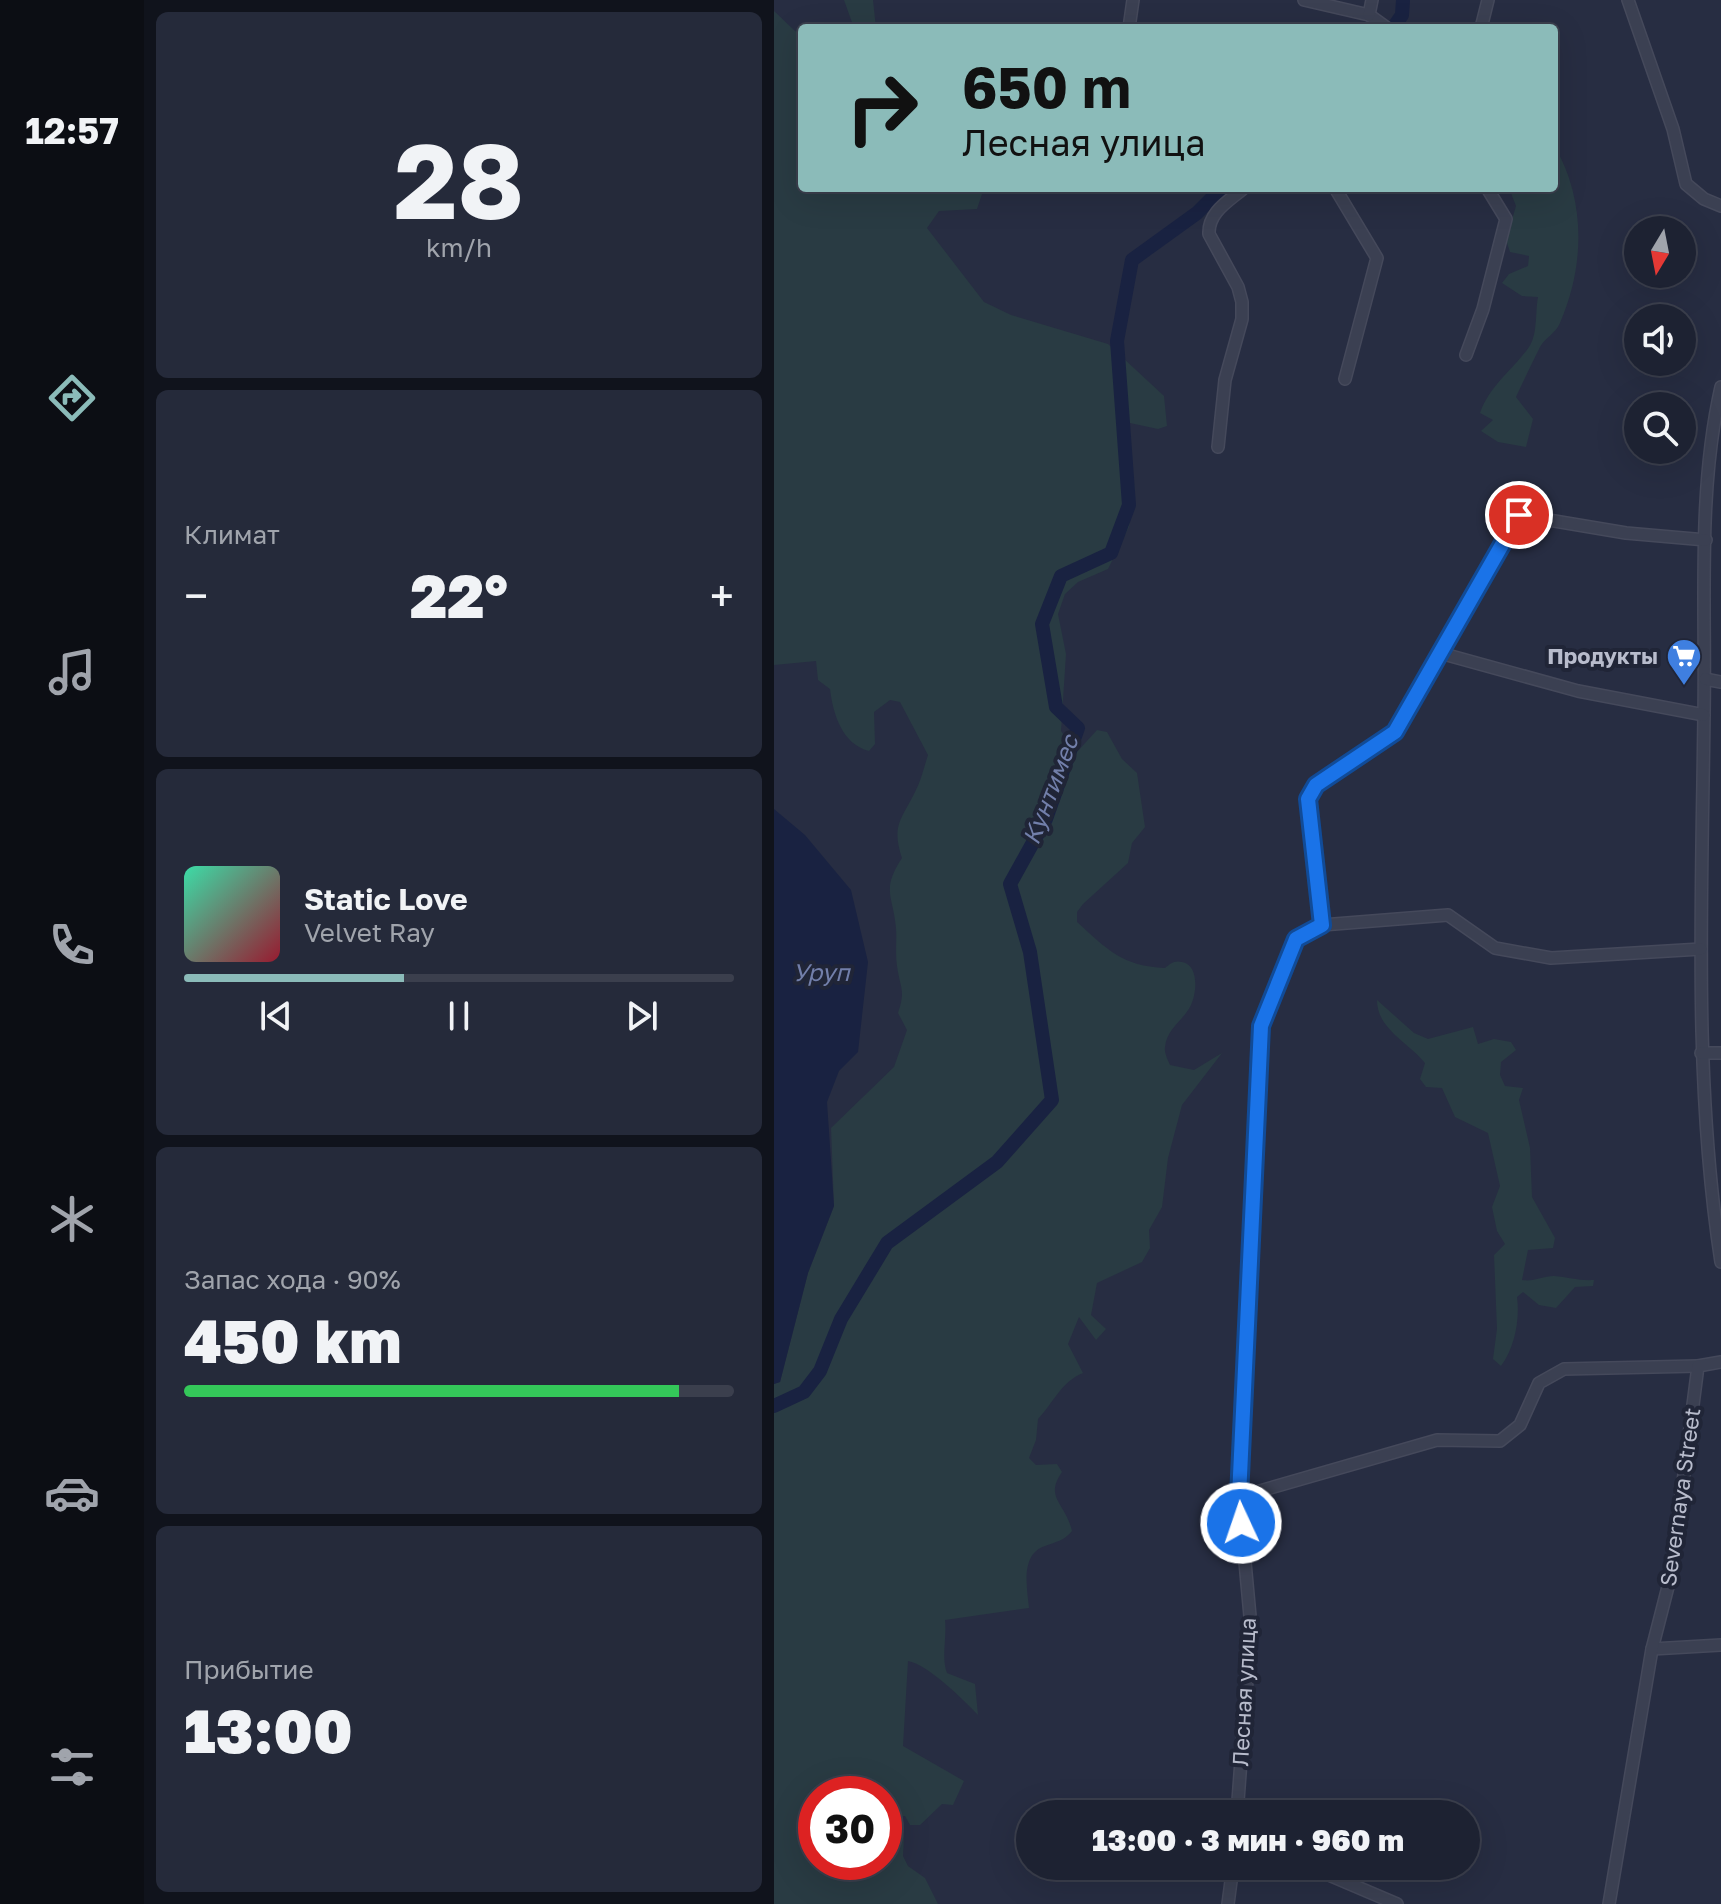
<!DOCTYPE html>
<html lang="ru">
<head>
<meta charset="utf-8">
<style>
  body { margin:0; font-family:"Golos Text",sans-serif; background:#252a3a; color:#f1f3f6; height:100vh; display:flex; flex-direction:column; font-size:30px; white-space:nowrap }
  * { box-sizing:border-box; margin:0 }
  p { font-size:26px; color:#a0a4ac }
  .icon { flex:none; width:44px; height:44px; fill:none; stroke:currentColor; stroke-width:2; stroke-linecap:round; stroke-linejoin:round }
  .map { position:relative; flex:1; overflow:hidden }
  .drawer { display:flex; flex-direction:column; gap:12px; padding:12px; background:#10131c; width:630px }
  .drawer>* { flex:none }
  .guide { position:absolute; left:24px; top:24px; width:760px; height:168px; border-radius:8px; box-shadow:0 8px 32px #0002,0 0 0 2px #3b3f4d; background:#8bbbb9; color:#111; overflow:hidden }
  .needle { width:52px; rotate:190deg }
  .controls { position:absolute; left:850px; top:216px; display:grid; gap:16px }
  .controls a { display:grid; place-items:center; width:72px; height:72px; border-radius:50%; background:#1d2232; box-shadow:0 8px 32px #0002,0 0 0 2px #3b3f4d; font-size:40px }
  .speed { position:absolute; left:24px; top:1776px; display:flex; gap:16px; font-size:40px; font-weight:700; text-align:center }
  .speed>* { display:grid; place-content:center; width:104px; height:104px; border-radius:50%; background:#1d2232; box-shadow:0 8px 32px #0002,0 0 0 2px #3b3f4d; line-height:1 }
  .speed .limit { border:12px solid #d22; background:#fff; color:#111 }
  .pin { position:absolute; display:grid; place-items:center; width:68px; height:68px; color:#fff; margin:-34px; border:4px solid #fff; border-radius:50%; box-shadow:0 2px 8px #0007 }
  .me { position:absolute; width:88px; margin:-44px; rotate:357deg; stroke-linejoin:round; filter:drop-shadow(0 0 6px #0008) }
  .turn { display:flex; align-items:center; gap:28px; height:168px; padding:0 32px; font-size:36px }
  .turn .icon { width:104px; height:104px; stroke-width:2.5 }
  .turn b { display:block; font-size:56px; line-height:68px }
  .big { font-size:60px; font-weight:800; line-height:1.1 }
  .drawer .card { flex:1; display:flex; flex-direction:column; justify-content:center; gap:12px; min-width:0; padding:0 28px; border-radius:12px; background:#252a3a }
  .drawer .dial { align-items:center; gap:0 }
  .dial b { font-size:104px; line-height:1 }
  .song { display:flex; align-items:center; gap:24px }
  .cover { width:96px; height:96px; border-radius:12px; background:linear-gradient(135deg,hsl(160 70% 55%),hsl(350 70% 35%)) }
  .played { height:8px; border-radius:4px; background:linear-gradient(90deg,#8bbbb9 40%,#3b3f4d 40%) }
  .keys { display:flex; justify-content:space-around; direction:ltr }
  .heat { display:flex; justify-content:space-between; align-items:center; font-size:44px; direction:ltr }
  .charge { height:12px; border-radius:6px; background:linear-gradient(90deg,#34c759 90%,#3b3f4d 0) }
  .trip { position:absolute; left:242px; top:1800px; width:464px; height:80px; border-radius:40px; background:#1d2232; box-shadow:0 8px 32px #0002,0 0 0 2px #3b3f4d; font-weight:800; line-height:80px; text-align:center }
  main { display:flex; flex:1; min-height:0 }
  .dock { display:flex; flex-direction:column; width:144px; justify-content:space-around; align-items:center; background:#0c0e14; color:#a0a4ac }
  .dock .icon { width:56px; height:56px }
  .dock .on { color:#8bbbb9 }
  .dock b { font-size:36px; color:#f1f3f6 }
  .map>svg:first-child { display:block }
</style>
</head>
<body>
<main>
<nav class="dock">
<b>12:57</b>
<svg class="icon on" aria-label="directions" viewBox="0 0 24 24"><path d="M12 3l9 9-9 9-9-9zM9 14v-3h6M13 9l2 2-2 2"/></svg>
<svg class="icon" aria-label="music" viewBox="0 0 24 24"><path d="M9 18V5l10-2v13"/><circle cx="6" cy="18" r="3"/><circle cx="16" cy="16" r="3"/></svg>
<svg class="icon" aria-label="phone" viewBox="0 0 24 24"><path d="M5 4h4l2 5-3 2q2 4 5 5l2-3 5 2v4C11 20 4 13 5 4z"/></svg>
<svg class="icon" aria-label="climate" viewBox="0 0 24 24"><path d="M12 3v18M4 7l16 10M4 17L20 7"/></svg>
<svg class="icon" aria-label="car" viewBox="0 0 24 24"><path d="M5 17H2v-5l4-1 3-4h7l3 4 3 1v5h-3M9 17h6M6 11h13"/><circle cx="7" cy="17" r="2"/><circle cx="17" cy="17" r="2"/></svg>
<svg class="icon" aria-label="filters" viewBox="0 0 24 24"><path d="M4 7h16M4 17h16"/><circle cx="9" cy="7" r="2"/><circle cx="15" cy="17" r="2"/></svg>
</nav>
<section class="drawer">
<div class="card dial"><b>28</b><p>km/h</p></div>
<div class="card"><p>Климат</p>
<div class="heat"><a>−</a><b class="big">22°</b><a>+</a></div>
</div>
<div class="card">
<div class="song"><i class="cover"></i><div><b>Static Love</b><p>Velvet Ray</p></div></div>
<div class="played"></div>
<div class="keys"><svg class="icon" aria-label="previous" viewBox="0 0 24 24"><path d="M18 5L8 12l10 7zM5 5v14"/></svg><svg class="icon" aria-label="pause" viewBox="0 0 24 24"><path d="M8 5v14M16 5v14"/></svg><svg class="icon" aria-label="next" viewBox="0 0 24 24"><path d="M6 5l10 7-10 7zM19 5v14"/></svg></div>
</div>
<div class="card"><p>Запас хода · 90%</p><b class="big">450 km</b><div class="charge"></div></div>
<div class="card"><p>Прибытие</p><b class="big">13:00</b></div>
</section>
<div class="map">
<svg width="947" height="1904" viewBox="0 0 947 1904">
  <rect width="100%" height="100%" fill="#272d42"/>
  <g fill="#293b43" fill-rule="evenodd">
    <polygon points="70,0 99,0 102,28 80,28"/>
    <path d="M0 11 21 31 28 33V188H210L203 209 165 211 153 228 210 302 237 315 334 344 390 396 393 426 384 429 356 423 352 433 361 490 355 527 334 569 304 582 291 594 284 614 292 654 287 731 302 753 323 730 333 732 348 759 363 773 371 827 358 843 354 863 309 904 303 912V922C334 950 348 966 391 968 396 964 400 960 408 962 425 965 423 992 417 1005 410 1020 393 1028 391 1047 390 1053 394 1060 396 1065L420 1070 448 1053 408 1105 394 1158 388 1207 375 1230 376 1248 368 1262 323 1283 317 1315 332 1329 322 1340 305 1317 294 1344 309 1373C287 1382 280 1402 264 1419L262 1440 255 1458 262 1465 283 1464 288 1472C270 1498 291 1502 298 1531 291 1540 282 1542 271 1546 246 1554 253 1588 255 1608L171 1620C173 1637 167 1658 173 1673L201 1684 204 1715C190 1700 153 1664 134 1661L129 1746 190 1781 179 1805 168 1804 146 1825H136L131 1816 122 1817 130 1836 129 1856 134 1866 151 1878 164 1904H0V1384L6 1382 34 1273 60 1206 57 1128 120 1067 133 1030 124 1013C132 990 126 988 123 966 121 953 123 940 122 928 119 895 107 890 128 858 117 825 128 819 141 792 147 781 150 767 154 755L126 702 116 700 100 712 101 744 95 751C68 744 59 714 56 689L44 680 42 661 0 665ZM42 1794H110V1862H42Z"/>
    <path d="M780 145C812 200 811 265 786 323 782 333 771 338 766 347 758 363 750 380 742 397L759 419 752 447 724 442 707 431 719 420 706 413C716 385 739 370 755 347 764 334 761 312 764 297L748 296 728 283 735 274 754 266 755 256 736 252 732 240 742 206 735 188H780Z"/>
    <path d="M603 1000 640 1033 654 1039 699 1027 704 1044 720 1039 737 1042 742 1050 727 1062 726 1075 731 1086 749 1088 745 1100 756 1148 758 1197 781 1238 779 1248 754 1250 748 1280C760 1282 768 1276 780 1276 794 1277 805 1281 820 1280L819 1286 801 1287 782 1308 765 1305 749 1292 743 1297C746 1319 741 1347 727 1366L719 1359 723 1329 720 1255 731 1244 723 1231 718 1207 726 1186 714 1133 681 1117 668 1088 652 1087 646 1079 651 1063C634 1042 603 1029 603 1000Z"/>
  </g>
  <polygon fill="#192241" points="0,809 31,835 77,890 94,962 84,1052 65,1071 53,1102 60,1206 34,1273 6,1382 0,1384"/>
  <g fill="none" stroke-linecap="round" stroke-linejoin="round">
    <g stroke="#192241" stroke-width="14">
      <polyline points="619,28 628,15 629,0"/>
      <polyline points="0,1406 30,1392 46,1371 67,1319 113,1243 223,1162 278,1100 256,952 236,884 272,819 304,728 282,707 268,624 287,576 337,553 355,505 343,341 358,260 423,213 448,188"/>
    </g>
    <g stroke="#45495b" stroke-width="14">
      <g id="minor">
        <polyline points="530,0 595,15 613,28"/>
        <polyline points="854,0 899,129 912,184 930,199 947,206"/>
        <polyline points="595,15 598,0"/>
        <polyline points="355,28 359,0"/>
        <polyline points="707,28 714,0"/>
        <polyline points="561,188 603,258 571,379"/>
        <polyline points="692,355 709,309 732,219 713,188"/>
        <path d="M947 387C923 493 932 606 930 713 928 897 919 1080 947 1262"/>
        <path d="M444 447 451 380 468 319V302L464 287 435 234C434 212 455 201 470 188"/>
        <polyline points="666,653 804,691 930,715"/>
        <polyline points="931,679 947,682"/>
        <polyline points="548,925 674,915 721,948 777,958 927,949"/>
        <polyline points="927,1053 947,1053"/>
        <polyline points="465,1497 663,1440 726,1441 746,1425 765,1383 790,1369 924,1366"/>
        <polyline points="878,1649 947,1645"/>
        <polyline points="463,1814 477,1627 465,1497 487,1026 522,939 548,925 534,799 542,785 621,732 745,515 852,533 932,540"/>
        <polyline points="507,1866 555,1875 623,1904"/>
        <polyline points="454,1904 459,1866"/>
        <polyline points="835,1904 878,1649 897,1575 924,1366 947,1362"/>
      </g>
    </g>
    <use href="#minor" stroke="#3b4052" stroke-width="11"/>
  </g>
  <g fill="none" stroke-linecap="round" stroke-linejoin="round">
    <g stroke="#114b97" stroke-width="20">
      <polyline id="route" points="467,1523 465,1497 487,1026 522,939 548,925 534,799 542,785 621,732 745,515"/>
    </g>
    <use href="#route" stroke="#1a73e8" stroke-width="14"/>
  </g>
  <defs>
    <g id="supermarket-pin" transform="scale(1.8)"><path d="M0 17L-7.5 6A9.5 9.5 0 1 1 7.5 6Z" fill="#3f7fe0" stroke="#202537"/><path d="M-6-5.5h2.5l.6 2H6L4.5 2H-2.5L-4.4-4H-6ZM-1.5 3.2a1.3 1.3 0 1 0 .1 0ZM3 3.2a1.3 1.3 0 1 0 .1 0Z" fill="#fff"/></g>
  </defs>
  <g fill-rule="evenodd">
    <use href="#supermarket-pin" x="910" y="656"/>
  </g>
  <g text-anchor="middle" stroke-width="8" stroke-linejoin="round" paint-order="stroke">
    <g font-size="22" font-weight="bold" fill="#b8bccc" stroke="#202537" text-anchor="end">
      <text x="884" y="664">Продукты</text>
    </g>
    <g font-size="22" fill="#b8bccc" stroke="#202537">
      <text transform="translate(906 1497) rotate(-82)" y="8">Severnaya Street</text>
      <text transform="translate(470 1692) rotate(-87)" y="8">Лесная улица</text>
    </g>
    <g font-size="24" font-style="italic" fill="#727faa" stroke="#202537">
      <text transform="translate(277 790) rotate(-69)" y="8">Кунтимес</text>
      <text x="47" y="981">Уруп</text>
    </g>
  </g>
</svg>
<div class="controls">
<a><svg class="needle" viewBox="-14 -14 28 28"><path d="M0-13l5 13h-10z" fill="#e53935"/><path d="M0 13l5-13h-10z" fill="#a0a4ac"/></svg></a>
<a><svg class="icon" aria-label="sound" viewBox="0 0 24 24"><path d="M4 9h4l5-4v14l-5-4H4zM17 9q2 3 0 6"/></svg></a>
<a><svg class="icon" aria-label="search" viewBox="0 0 24 24"><circle cx="10" cy="10" r="6"/><path d="M15 15l6 6"/></svg></a>
</div>
<div class="speed"><div class="limit">30</div></div>
<div class="pin" style="left:745px;top:515px;background:#d93025"><svg class="icon" aria-label="arrive" viewBox="0 0 24 24"><path d="M6 21V4h12l-3 4 3 4H6"/></svg></div>
<svg class="me" style="left:467px;top:1523px" viewBox="-20 -20 40 40"><circle r="17" fill="#1a73e8" stroke="#fff" stroke-width="3"/><path d="M0-11L8 9 0 5-8 9z" fill="#fff"/></svg>
<div class="trip">13:00 · 3 мин · 960 m</div>
<div class="guide">
<div class="turn"><svg class="icon" aria-label="right" viewBox="0 0 24 24"><path d="M7 20v-9h11M14 6l5 5-5 5"/></svg><div><b>650 m</b>Лесная улица</div></div>
</div>
</div>
</main>
</body>
</html>
